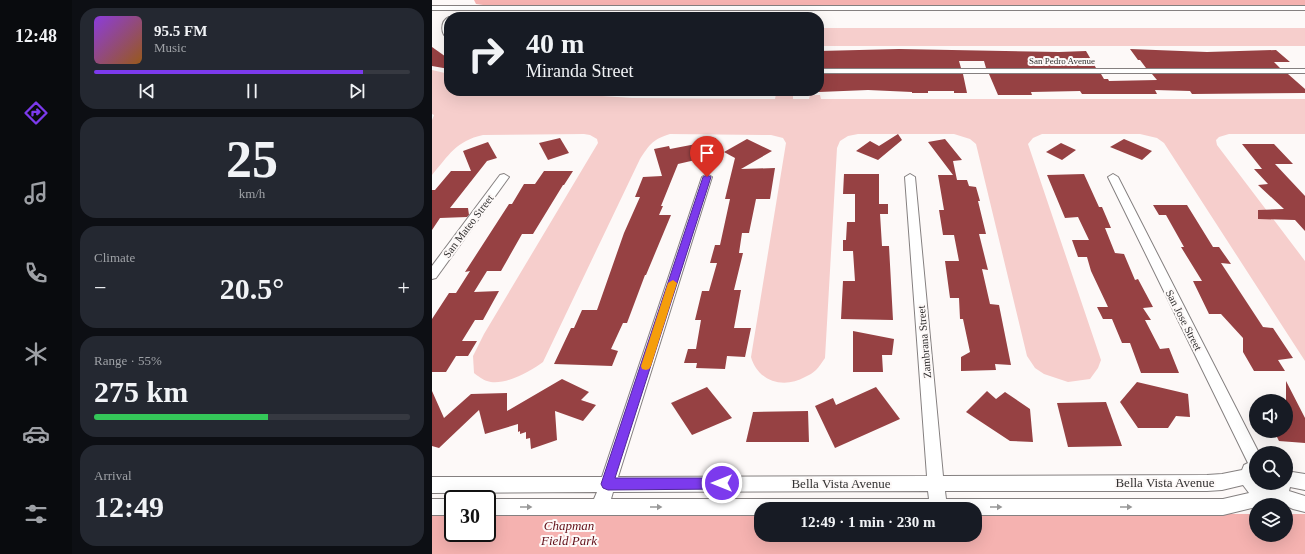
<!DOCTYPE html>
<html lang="en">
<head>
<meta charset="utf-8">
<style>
  body { margin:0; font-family:Georgia,serif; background:#242831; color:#f1f3f6; height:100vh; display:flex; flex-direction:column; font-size:15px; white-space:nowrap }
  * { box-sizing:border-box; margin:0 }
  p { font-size:13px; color:#9ea1a6 }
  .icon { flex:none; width:22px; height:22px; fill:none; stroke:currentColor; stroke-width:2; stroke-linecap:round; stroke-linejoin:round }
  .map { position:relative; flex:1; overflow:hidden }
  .drawer { display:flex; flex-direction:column; gap:8px; padding:8px; background:#0d0f14; width:360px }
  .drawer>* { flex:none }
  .guide { position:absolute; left:12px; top:12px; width:380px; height:84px; border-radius:16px; box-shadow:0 4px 16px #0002; background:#171b24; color:#f1f3f6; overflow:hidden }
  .controls { position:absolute; left:817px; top:394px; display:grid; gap:8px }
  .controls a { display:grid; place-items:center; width:44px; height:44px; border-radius:50%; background:#171b24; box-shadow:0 4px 16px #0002; font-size:20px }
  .speed { position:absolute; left:12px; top:490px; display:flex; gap:8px; font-size:20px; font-weight:700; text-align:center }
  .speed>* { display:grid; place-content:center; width:52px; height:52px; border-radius:50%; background:#171b24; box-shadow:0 4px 16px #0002; line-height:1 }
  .speed .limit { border:2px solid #111; border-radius:6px; background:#fff; color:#111 }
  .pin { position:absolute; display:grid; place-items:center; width:34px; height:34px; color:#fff; margin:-41px -17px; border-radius:50% 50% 50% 0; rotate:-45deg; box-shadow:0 0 4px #0007 }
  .pin .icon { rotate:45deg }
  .me { position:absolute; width:44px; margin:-22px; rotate:270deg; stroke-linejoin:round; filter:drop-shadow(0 0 3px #0008) }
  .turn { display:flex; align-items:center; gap:14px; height:84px; padding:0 16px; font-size:18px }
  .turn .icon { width:52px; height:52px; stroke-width:2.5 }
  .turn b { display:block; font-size:28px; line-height:34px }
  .big { font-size:30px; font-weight:700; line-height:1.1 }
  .drawer .card { flex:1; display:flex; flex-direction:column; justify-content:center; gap:6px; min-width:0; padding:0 14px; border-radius:16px; background:#242831 }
  .drawer .dial { align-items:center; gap:0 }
  .dial b { font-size:52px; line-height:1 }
  .song { display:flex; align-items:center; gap:12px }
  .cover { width:48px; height:48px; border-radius:6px; background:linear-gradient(135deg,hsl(270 70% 55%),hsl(30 70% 35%)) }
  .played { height:4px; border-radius:2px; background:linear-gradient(90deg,#7c3aed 85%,#363941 85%) }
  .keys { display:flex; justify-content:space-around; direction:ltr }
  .heat { display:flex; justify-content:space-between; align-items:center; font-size:22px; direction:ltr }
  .charge { height:6px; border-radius:3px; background:linear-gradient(90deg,#34c759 55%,#363941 0) }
  .trip { position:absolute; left:322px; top:502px; width:228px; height:40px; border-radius:16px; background:#171b24; box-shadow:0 4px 16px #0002; font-weight:700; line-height:40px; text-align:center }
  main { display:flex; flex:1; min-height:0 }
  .dock { display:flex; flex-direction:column; width:72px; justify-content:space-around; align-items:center; background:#090b0e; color:#9ea1a6 }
  .dock .icon { width:28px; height:28px }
  .dock .active { color:#7c3aed }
  .dock b { font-size:18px; color:#f1f3f6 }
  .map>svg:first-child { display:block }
</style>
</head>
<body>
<main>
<nav class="dock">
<b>12:48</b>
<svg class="icon active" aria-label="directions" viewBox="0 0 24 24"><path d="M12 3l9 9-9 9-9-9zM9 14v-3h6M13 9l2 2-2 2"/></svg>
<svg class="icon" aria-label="music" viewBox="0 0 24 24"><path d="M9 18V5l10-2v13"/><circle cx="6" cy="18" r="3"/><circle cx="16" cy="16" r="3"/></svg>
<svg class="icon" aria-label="phone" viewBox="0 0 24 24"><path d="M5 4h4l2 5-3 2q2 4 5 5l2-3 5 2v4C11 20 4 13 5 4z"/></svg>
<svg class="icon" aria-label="climate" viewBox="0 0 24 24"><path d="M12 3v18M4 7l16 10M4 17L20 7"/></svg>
<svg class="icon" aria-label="car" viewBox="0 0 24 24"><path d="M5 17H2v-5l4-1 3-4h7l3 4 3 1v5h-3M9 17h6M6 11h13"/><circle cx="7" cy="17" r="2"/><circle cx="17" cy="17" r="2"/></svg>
<svg class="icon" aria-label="filters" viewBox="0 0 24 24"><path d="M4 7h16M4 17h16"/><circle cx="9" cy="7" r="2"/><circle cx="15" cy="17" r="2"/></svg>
</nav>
<section class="drawer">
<div class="card">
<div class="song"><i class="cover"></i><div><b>95.5 FM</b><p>Music</p></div></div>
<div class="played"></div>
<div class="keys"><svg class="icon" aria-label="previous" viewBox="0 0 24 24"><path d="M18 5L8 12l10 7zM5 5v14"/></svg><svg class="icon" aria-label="pause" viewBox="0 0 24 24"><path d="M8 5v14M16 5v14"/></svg><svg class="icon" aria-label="next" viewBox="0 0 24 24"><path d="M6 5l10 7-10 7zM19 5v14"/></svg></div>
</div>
<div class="card dial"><b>25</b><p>km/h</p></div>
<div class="card"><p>Climate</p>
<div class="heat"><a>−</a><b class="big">20.5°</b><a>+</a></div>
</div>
<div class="card"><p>Range · 55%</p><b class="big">275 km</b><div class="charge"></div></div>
<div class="card"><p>Arrival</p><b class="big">12:49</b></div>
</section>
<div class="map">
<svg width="873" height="554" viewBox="0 0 873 554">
  <rect width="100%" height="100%" fill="#fdf9f8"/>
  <g fill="#f5b2b0">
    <polygon points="42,0 873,0 873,8 51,5 44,4"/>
    <polygon points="0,510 21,510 21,533 55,533 55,510 329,511 329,535 543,535 543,513 824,514 824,535 854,535 854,514 873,514 873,554 0,554"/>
  </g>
  <g fill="#f6cecc">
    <rect x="387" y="28" width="486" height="18"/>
    <path d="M0 70 17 74V91H124L146 94 172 93 170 96 200 98 343 99 344 94H361V99H377L378 95H388L389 99H873V134H797L787 137 784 140 785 145 873 261V361L732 143 725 138 708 134H610L601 138 596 144 669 360 666 368 658 379 636 382 612 374 603 368 595 356 544 144 538 139 522 134H426L416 136 408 141 405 148 393 358C390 362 387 367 384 370 381 373 377 375 373 377 352 389 326 382 319 357L354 143 351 138 339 135 238 134C221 139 218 144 208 159L111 362C99 371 71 387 55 381 51 380 46 376 42 373L41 356 52 334 166 143 165 139 158 135 152 134 51 135C24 141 17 155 0 175V120L2 115 0 114Z"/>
  </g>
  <g fill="#964143">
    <polygon points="0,47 17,59 17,69 0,66"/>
    <polygon points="467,49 627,52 654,51 664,68 554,68 552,61 527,61 529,68 387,68 387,51"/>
    <polygon points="698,49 775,52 844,50 858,62 842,62 848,68 714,68 708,60 706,60"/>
    <polygon points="387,74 531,74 535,93 522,93 522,91 496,91 496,93 480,93 480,92 436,90 387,92"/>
    <polygon points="557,74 669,74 672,79 676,79 677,81 725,80 720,74 856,74 873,89 873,93 760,94 758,91 723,90 725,94 650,94 648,91 599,92 600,95 566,95"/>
    <polygon points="466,134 470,140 446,160 424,151 438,141 447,146"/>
    <polygon points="271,137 284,138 279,151 269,152 272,158 246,164 229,206 231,206 227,215 239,215 214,275 213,275 195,323 191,323 179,349 186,351 180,366 122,364 139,328 142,328 150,310 165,310 192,233 208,197 203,197 211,177 230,176 222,149 237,146 238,149 264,144 266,146 264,141 270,140"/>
    <polygon points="128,138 137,153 116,160 107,143"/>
    <polygon points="315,139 340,151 309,169 343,168 338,199 324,199 317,233 310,233 307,253 311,253 302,290 309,290 302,328 319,328 313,357 295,356 293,369 264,368 265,363 252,363 256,349 264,349 269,320 263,320 270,291 277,291 285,263 278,263 283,245 288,245 298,199 293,199 303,158 292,152"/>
    <polygon points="513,139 530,160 521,161 525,180 535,180 537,186 544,187 548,201 546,201 554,234 547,234 556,270 550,269 558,304 567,305 579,365 563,364 564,370 529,371 529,357 538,352 531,319 528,319 527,298 518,298 513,261 527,261 522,235 511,235 507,210 512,210 506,175 521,175 496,142"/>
    <polygon points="692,139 720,151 710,160 678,147"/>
    <polygon points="56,142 65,158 55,161 18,208 36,208 37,215 35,217 8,218 0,230 0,190 3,190 19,171 39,171 31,151"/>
    <polygon points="629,143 644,150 630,160 614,152"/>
    <polygon points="810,144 842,144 861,164 843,164 873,196 873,231 863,220 826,219 826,210 852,209 826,185 836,184 822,169 830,169"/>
    <polygon points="112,171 141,171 132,185 131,185 101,234 90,234 69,271 55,271 42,292 67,291 51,320 43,320 30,341 45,341 36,356 24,356 14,372 0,372 0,319 17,293 24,293 38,271 33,272 77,204 80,204 92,184 103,184"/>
    <polygon points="412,174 447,174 447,204 456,204 456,214 448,214 450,246 457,246 461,320 409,319 411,281 423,281 421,251 411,251 411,240 414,240 415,222 423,222 423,194 411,194"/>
    <polygon points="652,174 667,207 670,207 679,228 673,228 683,253 692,254 703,280 706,279 721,307 711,308 719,320 713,320 728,349 737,348 747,373 709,373 698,343 690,343 680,319 671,319 665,307 676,307 659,271 655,257 646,257 640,240 657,240 646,217 633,218 615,175"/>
    <polygon points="721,205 755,205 781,247 787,247 799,264 789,263 831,327 841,328 861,358 846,360 853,371 822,371 811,352 811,338 789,314 777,314 761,281 770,281 749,247 752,247 734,215 727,215"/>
    <polygon points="421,331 462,339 460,355 450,355 451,372 421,372"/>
    <polygon points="130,379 157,392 149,400 164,405 151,421 123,411 125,440 99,449 98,438 94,439 94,432 88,434 88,431 86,432 86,424 53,434 47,410 7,448 0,446 0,391 12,418 39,394 75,393 75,411"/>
    <polygon points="854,381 873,418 873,443 847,441 842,431 854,431"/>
    <polygon points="705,382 756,394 758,417 744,416 736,428 706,428 688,402"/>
    <polygon points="275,387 300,418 260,435 239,403"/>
    <polygon points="444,387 468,419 403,448 383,406 401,398 404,405"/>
    <polygon points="555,391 564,399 573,392 598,409 601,442 578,441 534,412"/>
    <polygon points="674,402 690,446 636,447 625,403"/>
    <polygon points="376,411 377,442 314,442 321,412"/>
  </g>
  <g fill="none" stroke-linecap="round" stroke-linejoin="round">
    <g stroke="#858080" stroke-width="2">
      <g id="street">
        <rect x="0" y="6" width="873" height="4"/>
        <path d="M17 17V39C8 35 8 21 17 17Z"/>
        <rect x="387" y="69" width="486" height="4"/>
        <polygon points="72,174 77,177 4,278 0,279 0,266 68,175"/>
        <path d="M275 174 280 177 186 477 495 476 473 177 478 174 483 177 511 476 775 475 790 474 810 470 812 465 816 463 676 177 681 174 686 177 827 453H824V483C831 483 835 488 842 488L841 483H854V471L873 474V490L858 487 857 491 873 496V512L861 509 846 502H833L824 505V507L791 515H543V509H329V515H55V499H162L165 492 0 493V477H170L270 177ZM811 485 817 493 791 499H514L513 491H775L790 490ZM496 491 497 499H179L181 492Z"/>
        <rect x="0" y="499" width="21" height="16"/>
      </g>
    </g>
    <use href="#street" fill="#fff" fill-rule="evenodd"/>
  </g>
  <defs><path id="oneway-solid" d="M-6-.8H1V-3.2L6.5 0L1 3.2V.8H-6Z"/></defs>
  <g fill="#989898">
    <use href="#oneway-solid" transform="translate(94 507)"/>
    <use href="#oneway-solid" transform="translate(224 507)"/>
    <use href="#oneway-solid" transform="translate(564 507)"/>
    <use href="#oneway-solid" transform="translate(694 507)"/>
  </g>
  <polygon fill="#7c3aed" stroke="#51269a" points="275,175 279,177 183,478 290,478 294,479 296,483 294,487 290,489 176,490 171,488 169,484 271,177"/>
  <polygon fill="#f59e0b" points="241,280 245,283 219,366 217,369 214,370 210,369 209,366 236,283"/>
  <g text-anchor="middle" stroke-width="4" stroke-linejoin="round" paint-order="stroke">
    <g font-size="9" fill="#323030" stroke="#fdf9f8">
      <text x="630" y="64">San Pedro Avenue</text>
    </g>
    <g font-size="11" fill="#323030" stroke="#fdf9f8">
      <text transform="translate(36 226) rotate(-53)" y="4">San Mateo Street</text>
      <text transform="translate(752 320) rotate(63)" y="4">San Jose Street</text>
      <text transform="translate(492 342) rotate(-95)" y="4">Zambrana Street</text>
    </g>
    <g font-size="13" fill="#323030" stroke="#fdf9f8">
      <text x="733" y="487">Bella Vista Avenue</text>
      <text x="409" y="488">Bella Vista Avenue</text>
    </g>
    <g font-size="13" font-style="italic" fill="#620f18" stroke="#fdf9f8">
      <text x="137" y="530">Chapman<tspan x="137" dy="15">Field Park</tspan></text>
    </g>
  </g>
</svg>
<div class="controls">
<a><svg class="icon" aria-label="sound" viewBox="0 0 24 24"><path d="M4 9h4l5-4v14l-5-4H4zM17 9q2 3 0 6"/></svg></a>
<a><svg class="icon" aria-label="search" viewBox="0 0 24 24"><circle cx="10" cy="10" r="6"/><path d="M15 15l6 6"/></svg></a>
<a><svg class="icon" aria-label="layers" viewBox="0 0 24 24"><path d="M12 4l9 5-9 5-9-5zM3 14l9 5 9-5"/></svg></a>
</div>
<div class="speed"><div class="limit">30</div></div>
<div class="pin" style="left:275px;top:177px;background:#d93025"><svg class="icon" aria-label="arrive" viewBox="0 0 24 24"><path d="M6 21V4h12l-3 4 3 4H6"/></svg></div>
<svg class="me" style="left:290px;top:483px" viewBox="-20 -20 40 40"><circle r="17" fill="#7c3aed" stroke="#fff" stroke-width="3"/><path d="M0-11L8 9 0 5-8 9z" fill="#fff"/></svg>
<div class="trip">12:49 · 1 min · 230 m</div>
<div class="guide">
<div class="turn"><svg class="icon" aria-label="right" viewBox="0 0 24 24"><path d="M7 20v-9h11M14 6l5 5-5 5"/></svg><div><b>40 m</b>Miranda Street</div></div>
</div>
</div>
</main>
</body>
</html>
